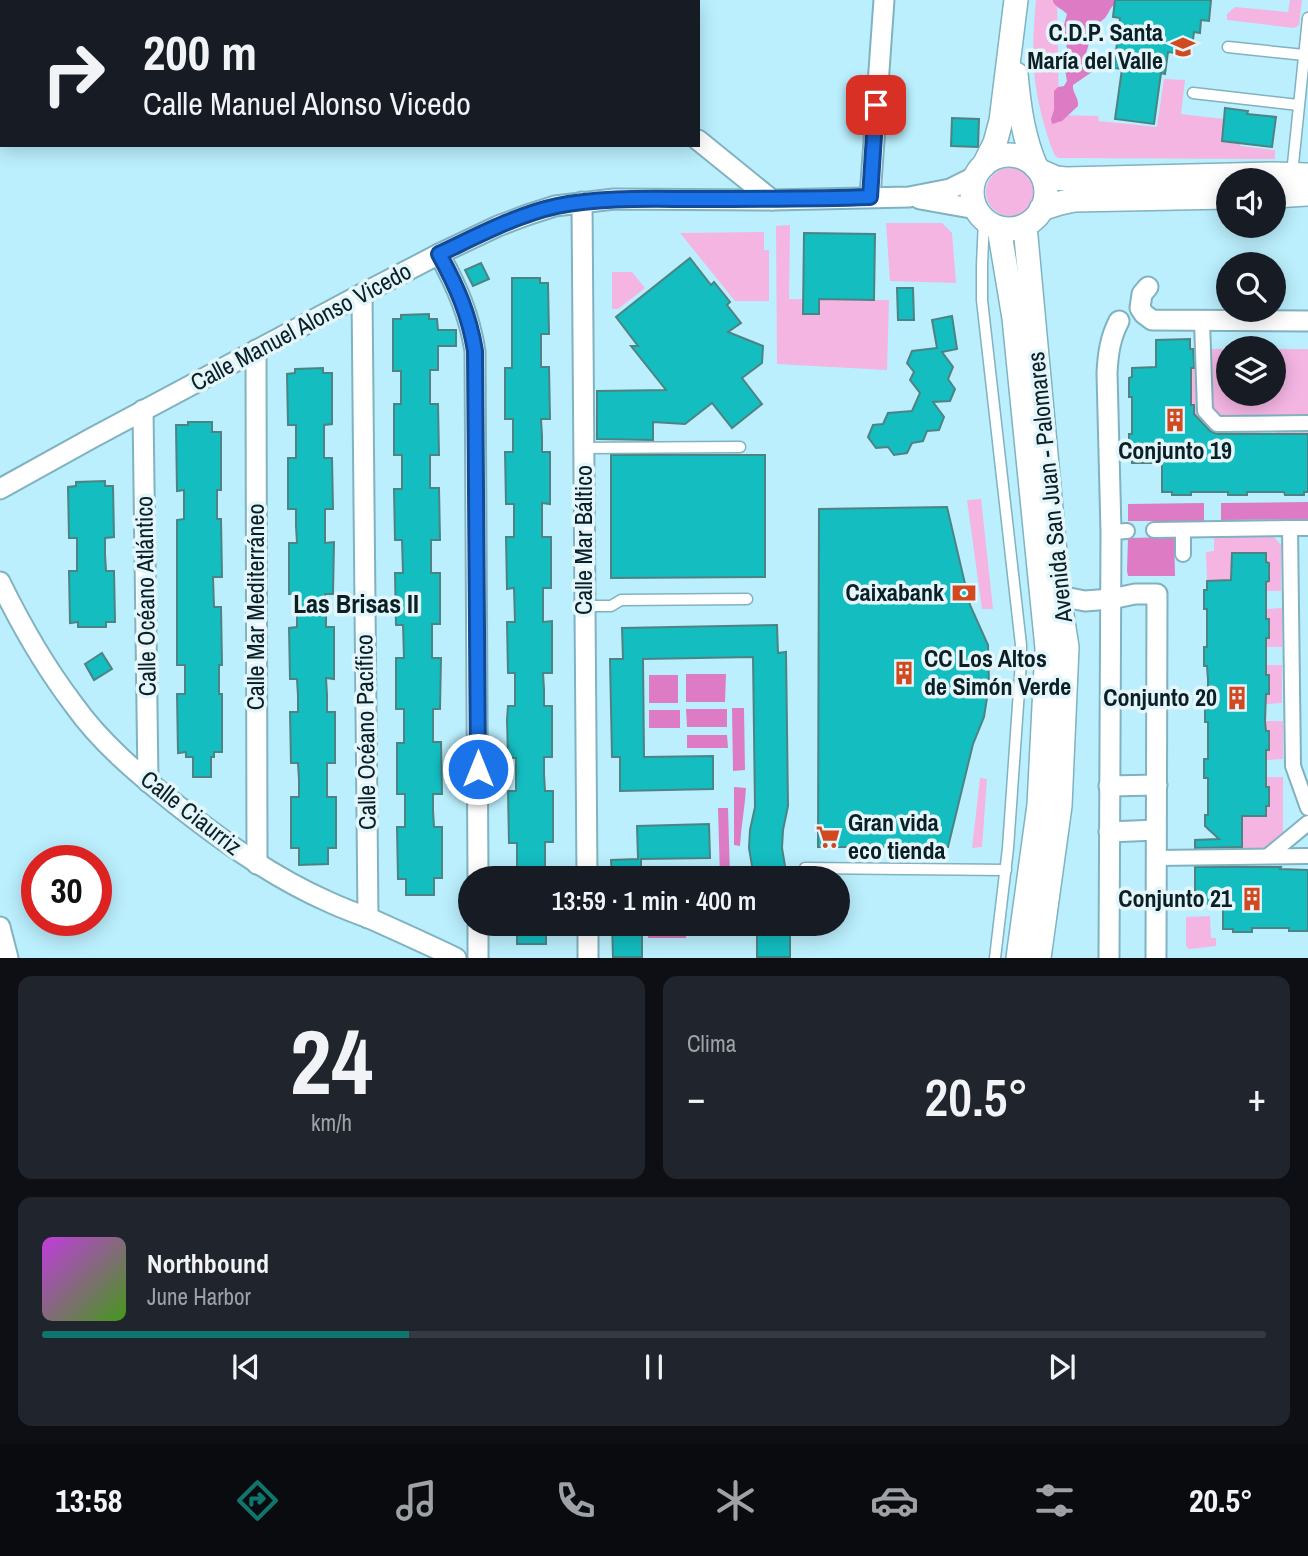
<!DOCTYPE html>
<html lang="es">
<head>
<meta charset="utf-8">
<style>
  body { margin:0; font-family:"Archivo Narrow",sans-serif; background:#20242c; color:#f1f3f6; height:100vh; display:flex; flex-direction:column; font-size:26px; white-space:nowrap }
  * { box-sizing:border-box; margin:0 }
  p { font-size:23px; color:#9ea1a6 }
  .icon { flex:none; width:38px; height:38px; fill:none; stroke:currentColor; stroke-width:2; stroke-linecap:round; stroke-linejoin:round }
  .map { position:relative; height:958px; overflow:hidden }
  .panel { display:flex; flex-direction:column; gap:18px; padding:18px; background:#0d0f14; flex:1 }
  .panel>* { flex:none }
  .banner { position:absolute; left:0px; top:0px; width:700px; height:147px; box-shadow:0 4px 18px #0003; background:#171b24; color:#f1f3f6; overflow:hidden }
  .buttons { position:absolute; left:1216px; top:168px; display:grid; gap:14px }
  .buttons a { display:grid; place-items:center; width:70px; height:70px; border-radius:50%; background:#171b24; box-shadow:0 4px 18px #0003; font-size:35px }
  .speed { position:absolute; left:21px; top:845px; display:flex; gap:14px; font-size:35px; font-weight:700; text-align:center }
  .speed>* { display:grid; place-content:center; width:91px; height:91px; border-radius:50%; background:#171b24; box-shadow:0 4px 18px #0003; line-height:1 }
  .speed .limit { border:10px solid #d22; background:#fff; color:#111 }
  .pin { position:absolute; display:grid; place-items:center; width:60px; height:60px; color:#fff; margin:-30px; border-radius:14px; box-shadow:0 4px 10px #0006 }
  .me { position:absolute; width:77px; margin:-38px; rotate:0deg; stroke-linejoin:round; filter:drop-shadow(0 0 5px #0008) }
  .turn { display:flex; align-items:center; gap:24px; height:147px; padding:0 28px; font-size:32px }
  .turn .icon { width:91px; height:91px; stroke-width:2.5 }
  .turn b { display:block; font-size:49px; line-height:60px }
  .big { font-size:52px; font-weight:600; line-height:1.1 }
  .panel .tile { flex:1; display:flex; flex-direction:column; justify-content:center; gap:10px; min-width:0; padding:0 24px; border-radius:14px; background:#20242c }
  .panel .dial { align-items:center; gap:0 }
  .dial b { font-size:91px; line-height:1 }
  .song { display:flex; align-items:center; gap:21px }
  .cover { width:84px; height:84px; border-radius:10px; background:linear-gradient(135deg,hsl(290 70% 55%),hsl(100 70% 35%)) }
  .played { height:7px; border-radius:4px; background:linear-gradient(90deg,#0f766e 30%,#363941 30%) }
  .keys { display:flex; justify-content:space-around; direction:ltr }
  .heat { display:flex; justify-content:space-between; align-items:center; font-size:38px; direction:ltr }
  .panel .tiles { flex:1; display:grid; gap:18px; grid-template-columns:1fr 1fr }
  .tile:last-child { grid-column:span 2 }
  .trip { position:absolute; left:458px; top:866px; width:392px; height:70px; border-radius:35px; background:#171b24; box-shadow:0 4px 18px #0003; font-weight:600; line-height:70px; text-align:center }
  .tabs { display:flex; height:112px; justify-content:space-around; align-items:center; background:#090b0e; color:#9ea1a6 }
  .tabs .icon { width:49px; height:49px }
  .tabs .current { color:#0f766e }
  .tabs b { font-size:32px; color:#f1f3f6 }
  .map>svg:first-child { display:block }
</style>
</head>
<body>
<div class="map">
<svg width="1308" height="958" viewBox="0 0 1308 958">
  <rect width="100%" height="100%" fill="#bbeffd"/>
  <g fill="#f4b5e3">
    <path d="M1036 0H1057L1059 115 1098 116 1099 121 1157 127 1164 79 1185 80 1181 114 1241 121 1240 146 1275 150V159L1059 158 1055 156C1045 133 1036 97 1034 71 1032 48 1034 23 1036 0Z"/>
    <polygon points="1290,0 1302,0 1299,25 1294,28 1227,20 1227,14 1235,7 1288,12"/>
    <circle cx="1010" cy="192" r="24"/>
    <polygon points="886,223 942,223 952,233 956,283 890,281"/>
    <polygon points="790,225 789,299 889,300 887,370 777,364 776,226"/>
    <polygon points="764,232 764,250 769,250 769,301 735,301 680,233"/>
    <polygon points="612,272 632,272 645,288 618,309 612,309"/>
    <polygon points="1194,349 1228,349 1228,394 1274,394 1274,349 1308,349 1308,434 1276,434 1276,431 1257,431 1257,434 1220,434 1220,431 1209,431 1194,416 1194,405 1191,405 1191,368 1194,368"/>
    <polygon points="981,499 993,609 982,609 967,500"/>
    <polygon points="1273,536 1281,545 1281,591 1266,591 1266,582 1269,581 1269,563 1266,562 1265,553 1232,553 1231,580 1207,581 1206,552 1214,551 1214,537"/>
    <polygon points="1282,608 1282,647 1266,647 1266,638 1269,637 1269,619 1266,619 1266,609"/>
    <polygon points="1266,665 1282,665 1282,703 1266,704 1266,694 1269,694 1269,675 1266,675"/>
    <polygon points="1266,721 1283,721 1283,759 1266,760 1266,750 1269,750 1269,731 1266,731"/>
    <polygon points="1266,777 1283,777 1283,832 1266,850 1208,850 1208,844 1242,844 1242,816 1266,816 1266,806 1269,806 1269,788 1266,787"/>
    <polygon points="980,778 987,779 982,847 972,848"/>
    <polygon points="1210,916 1211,938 1216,938 1216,946 1189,949 1186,946 1186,917"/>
  </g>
  <g fill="#dd7bc5">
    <path d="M1053 0H1115V4C1109 9 1109 13 1105 18 1102 21 1098 23 1096 26 1089 34 1090 44 1086 53L1092 66V72L1073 85C1072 93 1079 97 1078 106L1062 121 1052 124 1051 119 1054 110V91L1058 87 1064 86 1067 81 1063 59 1068 53 1063 29 1067 14C1062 9 1057 8 1053 2Z"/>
    <polygon points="1308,502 1308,519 1221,520 1221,503"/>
    <polygon points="1204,503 1204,521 1128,521 1128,504"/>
    <polygon points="1174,537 1175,576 1128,576 1127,571 1128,538"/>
    <polygon points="686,674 726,674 725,702 686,702"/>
    <rect x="649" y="675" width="29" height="28"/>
    <polygon points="732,708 744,708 745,770 733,771"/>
    <polygon points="686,709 727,709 727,727 687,727"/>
    <rect x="649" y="710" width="31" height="18"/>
    <polygon points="687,735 727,735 728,748 687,748"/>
    <path d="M734 787 746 788C745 807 741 826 740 846L734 845Z"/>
    <polygon points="718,808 728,808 730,878 720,878"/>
    <rect x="648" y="924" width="38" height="14"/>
  </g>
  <g fill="#13bdc0" stroke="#4e8383" stroke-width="2">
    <polygon points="1115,0 1211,0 1209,21 1201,20 1200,33 1194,32 1191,55 1168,52 1165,74 1161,73 1154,124 1115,119 1122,69 1114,68 1120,18 1113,17"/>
    <polygon points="1225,108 1248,111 1247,114 1276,117 1272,147 1222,141"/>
    <polygon points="952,118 979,119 978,147 951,146"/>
    <polygon points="804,233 875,234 874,300 819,299 819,314 803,314"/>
    <polygon points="690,258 711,285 714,282 730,302 727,305 741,323 728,332 763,346 762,363 742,378 762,404 732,428 712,403 685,424 653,422 653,440 597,439 597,391 666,390 631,346 638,346 616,317"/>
    <polygon points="481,263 489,279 473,286 465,270"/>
    <polygon points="512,278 540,278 540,283 548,283 549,334 541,334 541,367 549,367 550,419 541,419 542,436 542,452 550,452 550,504 542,503 542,537 551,537 551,588 543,588 543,622 552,621 552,673 543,673 544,689 544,706 552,706 552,757 544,757 544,774 545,791 553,791 553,842 545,842 545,878 517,878 517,843 509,843 508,791 516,791 516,758 508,758 507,720 508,706 515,706 515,673 508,673 507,622 515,622 514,588 507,589 506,537 514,537 514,504 506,504 505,452 513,452 513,419 505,419 505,368 512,368"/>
    <polygon points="897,288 913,288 914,320 898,320"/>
    <polygon points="429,314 429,319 437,319 438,330 456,330 456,346 438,346 438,370 430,370 430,404 438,404 439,455 430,455 430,488 439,488 440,540 431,540 431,573 440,573 440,624 432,624 432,658 441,658 440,709 433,709 433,742 441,742 442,794 433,794 433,810 434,827 442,827 442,878 434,878 434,895 406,895 406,879 398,879 397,827 405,827 405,794 397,794 397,743 404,743 404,709 396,709 396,658 404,658 403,625 396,625 395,573 403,573 402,540 395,540 394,489 402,489 402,455 394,455 394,404 401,404 401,371 393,371 393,319 401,319 401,315"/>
    <polygon points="952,316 957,349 942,352 953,367 948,379 955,389 950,401 933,402 944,417 939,430 927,431 923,441 912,443 907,453 894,455 888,447 876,448 868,437 873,425 883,424 888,413 912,411 920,393 910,380 914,372 907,363 912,351 937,348 932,320"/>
    <polygon points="1190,339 1190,349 1193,349 1194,363 1194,368 1191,368 1191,405 1194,405 1194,414 1210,431 1217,434 1308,434 1308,492 1304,492 1304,495 1285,495 1284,492 1247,492 1247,495 1228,495 1228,492 1191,492 1191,495 1172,495 1172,492 1162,492 1162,463 1132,463 1132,453 1129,453 1129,434 1132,434 1132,397 1129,397 1129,378 1132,377 1132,368 1156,367 1156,340"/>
    <polygon points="323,368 323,373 332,373 332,424 324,425 324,458 332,458 333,509 325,509 325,543 334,542 333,594 325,594 326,611 326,627 334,627 334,679 326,678 327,695 327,712 335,712 335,763 327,763 327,797 336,797 336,848 328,848 328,864 299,865 299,848 291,848 291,797 299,797 299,780 298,763 291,763 290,712 298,712 298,696 297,679 290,679 289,628 297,627 297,594 289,594 289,543 297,543 296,526 296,509 288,509 288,458 296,458 296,425 288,425 287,374 295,373 295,369"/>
    <polygon points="188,422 212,422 212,432 221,432 221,490 217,490 217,519 221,519 222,577 213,577 214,607 221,607 222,665 219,665 219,694 222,694 222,752 214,752 214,757 211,757 211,777 193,777 193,757 186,757 186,752 178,753 177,694 185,694 185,665 177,665 177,520 184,519 184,490 177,491 176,425 188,425"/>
    <polygon points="611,455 765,455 765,577 611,578"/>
    <polygon points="105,481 105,486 113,486 114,537 105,538 105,554 106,571 114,571 115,622 106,622 106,627 78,627 78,622 70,623 69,571 77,571 77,538 69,538 68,487 76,486 76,482"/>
    <polygon points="947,507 970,605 988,645 989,685 984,717 973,744 948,847 818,847 819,509"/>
    <polygon points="1232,553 1266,553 1266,562 1269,563 1269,581 1266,582 1266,619 1269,619 1269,638 1266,638 1266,675 1269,675 1269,694 1266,694 1265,721 1266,731 1269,731 1269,750 1266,750 1266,787 1269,787 1269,806 1266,806 1266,816 1242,816 1242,847 1195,848 1195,840 1219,839 1205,826 1205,815 1208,815 1208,778 1204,778 1204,759 1208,759 1208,722 1205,722 1205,703 1208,703 1208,680 1207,666 1204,666 1204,647 1207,647 1207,609 1204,609 1204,590 1207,590 1207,581 1231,580"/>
    <polygon points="777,625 778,653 786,652 788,806 783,830 782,848 787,878 754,878 749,848 750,830 755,807 753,657 643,659 644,757 713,756 713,789 620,791 620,757 612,757 610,659 623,659 622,628"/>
    <polygon points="102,653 112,669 94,680 85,664"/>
    <polygon points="709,824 710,858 641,859 641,878 612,878 611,860 638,859 637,826"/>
    <polygon points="1195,867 1281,867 1280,869 1308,870 1308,931 1289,931 1289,928 1252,928 1252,932 1233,932 1233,929 1223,929 1223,904 1195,904"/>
    <rect x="517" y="924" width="29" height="20"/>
    <polygon points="612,924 642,924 642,957 613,957"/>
    <rect x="757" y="924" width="33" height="33"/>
  </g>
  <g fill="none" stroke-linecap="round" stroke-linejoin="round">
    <g stroke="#80b2c0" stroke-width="13">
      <g id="service">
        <polyline points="1228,47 1304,55"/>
        <polyline points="1193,93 1298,105"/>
        <polyline points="1292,174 1308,18"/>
        <polyline points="984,220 982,265 982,300 1021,645 1021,662 1008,848 995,958"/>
        <polyline points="583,448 740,447"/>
        <polyline points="584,606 611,606 621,600 747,599"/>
        <polyline points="805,868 1006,870"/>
      </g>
    </g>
    <g stroke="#80b2c0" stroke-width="18">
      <g id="pedestrian">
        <polyline points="1202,321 1205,411 1217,424 1308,423"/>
        <polyline points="1308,528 1290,528 1293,766 1308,808"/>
        <polyline points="1154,530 1290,528"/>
        <polyline points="1111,532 1127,531"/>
        <polyline points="1183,554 1183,530"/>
        <polyline points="1268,856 1308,823"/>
        <polyline points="1156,858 1308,856"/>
      </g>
    </g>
    <g stroke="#80b2c0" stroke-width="23">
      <g id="minor">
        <polyline points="21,0 22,2"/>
        <polyline points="395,2 397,0"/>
        <polyline points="672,2 673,0"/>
        <polyline points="698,140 772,200"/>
        <polyline points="870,197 884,0"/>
        <polyline points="920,199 976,209"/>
        <polyline points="582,202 587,878"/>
        <path d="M439 254C457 287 469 314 475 351L478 878"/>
        <polyline points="1148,287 1142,294 1140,308 1144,314 1152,320 1308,321"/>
        <polyline points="362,294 368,918"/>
        <polyline points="256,350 257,864"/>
        <polyline points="143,410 148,782"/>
        <polyline points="0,489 92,438 362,294 439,254 498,226 527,215 555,206 614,199 772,200 909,197 950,189 974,177"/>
        <path d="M0 582C21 625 45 667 74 705 101 743 137 773 173 802 221 840 272 877 329 902 342 908 355 913 369 918 398 931 427 944 456 958"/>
        <polyline points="1059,596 1085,601 1111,599 1135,594 1157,594 1156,958"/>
        <polyline points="1109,786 1157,785"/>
        <polyline points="1109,832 1156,830"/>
        <polyline points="478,924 478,958"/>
        <polyline points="588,924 588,958"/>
        <polyline points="0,927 8,958"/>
        <path d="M1109 958 1111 532 1107 373C1108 354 1110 338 1119 321"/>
      </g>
    </g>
    <g stroke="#80b2c0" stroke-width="26">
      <g id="tertiary">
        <path d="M1016 74C1019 106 1023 137 1036 167"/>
        <circle cx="1009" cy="192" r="37"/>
        <polyline points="984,165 995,143 1001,121 1016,0"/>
        <polyline points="1040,171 1056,178 1066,179 1274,174 1308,175"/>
        <polyline points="1274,196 1308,194"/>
        <polyline points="1041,209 1060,203 1074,200 1228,197"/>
        <polyline points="1025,226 1059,596 1067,647 1060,806 1039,958"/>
        <polyline points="999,228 1014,318 1047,648 1039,805 1018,958"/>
      </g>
    </g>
    <use href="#service" stroke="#fff" stroke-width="10"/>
    <use href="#pedestrian" stroke="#fff" stroke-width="14"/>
    <use href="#minor" stroke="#fff" stroke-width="19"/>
    <use href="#tertiary" stroke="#fff" stroke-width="23"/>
  </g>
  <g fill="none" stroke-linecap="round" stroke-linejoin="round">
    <g stroke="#114b97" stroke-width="18">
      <path id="route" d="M478 769 475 351C469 314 457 287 439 254 477 236 516 215 557 206 602 197 649 199 695 199 753 199 812 199 870 197L876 105"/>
    </g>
    <use href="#route" stroke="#1a73e8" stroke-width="12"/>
  </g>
  <defs>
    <g id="school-bare" transform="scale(1.89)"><path d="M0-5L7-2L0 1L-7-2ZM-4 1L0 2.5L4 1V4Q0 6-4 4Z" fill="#d24920" stroke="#e2f6fc" stroke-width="2.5" paint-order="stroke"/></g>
    <g id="building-bare" transform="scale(1.89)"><path d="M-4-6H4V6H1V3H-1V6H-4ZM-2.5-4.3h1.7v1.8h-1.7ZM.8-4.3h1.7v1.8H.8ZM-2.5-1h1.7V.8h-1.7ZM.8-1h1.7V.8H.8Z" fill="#d24920" stroke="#e2f6fc" stroke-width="2.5" paint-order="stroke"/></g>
    <g id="bank-bare" transform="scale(1.89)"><path d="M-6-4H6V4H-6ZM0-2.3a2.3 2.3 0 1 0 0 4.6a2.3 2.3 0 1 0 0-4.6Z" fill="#d24920" stroke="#e2f6fc" stroke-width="2.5" paint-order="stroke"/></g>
    <g id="supermarket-bare" transform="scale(1.89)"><path d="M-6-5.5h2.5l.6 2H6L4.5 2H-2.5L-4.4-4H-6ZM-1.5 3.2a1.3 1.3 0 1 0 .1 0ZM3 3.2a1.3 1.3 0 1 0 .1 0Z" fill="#d24920" stroke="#e2f6fc" stroke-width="2.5" paint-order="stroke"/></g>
  </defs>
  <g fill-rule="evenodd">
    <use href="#school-bare" x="1183" y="47"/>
    <use href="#building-bare" x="1175" y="420"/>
    <use href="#bank-bare" x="964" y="593"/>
    <use href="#building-bare" x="904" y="673"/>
    <use href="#building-bare" x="1237" y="698"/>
    <use href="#supermarket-bare" x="828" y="837"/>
    <use href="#building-bare" x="1252" y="899"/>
  </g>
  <g text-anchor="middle" stroke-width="7" stroke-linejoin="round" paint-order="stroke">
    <g font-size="24" font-weight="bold" fill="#0b1f25" stroke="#e2f6fc" text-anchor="end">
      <text x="1163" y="41">C.D.P. Santa<tspan x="1163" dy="28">María del Valle</tspan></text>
      <text x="1175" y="459" text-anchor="middle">Conjunto 19</text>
      <text x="944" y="601">Caixabank</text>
      <text x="924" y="667" text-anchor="start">CC Los Altos<tspan x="924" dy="28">de Simón Verde</tspan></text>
      <text x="1217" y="706">Conjunto 20</text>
      <text x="848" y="831" text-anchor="start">Gran vida<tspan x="848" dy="28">eco tienda</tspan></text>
      <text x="1232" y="907">Conjunto 21</text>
    </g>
    <g font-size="24" fill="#0b1f25" stroke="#e2f6fc">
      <text transform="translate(301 327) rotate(-28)" y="8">Calle Manuel Alonso Vicedo</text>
      <text transform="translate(1050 487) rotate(-96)" y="8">Avenida San Juan - Palomares</text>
      <text transform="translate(584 540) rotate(-90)" y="8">Calle Mar Báltico</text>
      <text transform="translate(146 596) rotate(-91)" y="8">Calle Océano Atlántico</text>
      <text transform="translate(256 607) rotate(-90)" y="8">Calle Mar Mediterráneo</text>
      <text transform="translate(366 732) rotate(-91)" y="8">Calle Océano Pacífico</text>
      <text transform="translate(191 813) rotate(38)" y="8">Calle Ciaurriz</text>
    </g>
    <g font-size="26" font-weight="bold" fill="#0b1f25" stroke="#e2f6fc">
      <text x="356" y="613">Las Brisas II</text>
    </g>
  </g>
</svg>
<div class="buttons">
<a><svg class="icon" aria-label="sound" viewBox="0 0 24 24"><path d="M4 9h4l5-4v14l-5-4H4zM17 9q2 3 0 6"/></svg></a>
<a><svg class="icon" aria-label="search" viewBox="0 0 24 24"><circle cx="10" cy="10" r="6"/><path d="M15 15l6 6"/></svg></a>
<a><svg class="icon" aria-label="layers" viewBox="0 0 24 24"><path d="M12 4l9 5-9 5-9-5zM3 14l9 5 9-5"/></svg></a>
</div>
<div class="speed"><div class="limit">30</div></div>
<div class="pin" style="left:876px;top:105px;background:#d93025"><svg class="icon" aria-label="arrive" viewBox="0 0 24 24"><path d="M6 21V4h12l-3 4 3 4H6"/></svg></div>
<svg class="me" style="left:478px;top:769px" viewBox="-20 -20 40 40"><circle r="17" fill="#1a73e8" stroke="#fff" stroke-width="3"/><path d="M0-11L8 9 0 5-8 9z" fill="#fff"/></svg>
<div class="trip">13:59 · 1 min · 400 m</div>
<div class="banner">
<div class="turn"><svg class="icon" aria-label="right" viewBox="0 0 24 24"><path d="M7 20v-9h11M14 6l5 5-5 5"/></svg><div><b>200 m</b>Calle Manuel Alonso Vicedo</div></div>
</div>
</div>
<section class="panel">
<div class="tiles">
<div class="tile dial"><b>24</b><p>km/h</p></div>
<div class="tile"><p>Clima</p>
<div class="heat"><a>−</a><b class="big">20.5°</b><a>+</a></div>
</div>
<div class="tile">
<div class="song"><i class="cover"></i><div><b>Northbound</b><p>June Harbor</p></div></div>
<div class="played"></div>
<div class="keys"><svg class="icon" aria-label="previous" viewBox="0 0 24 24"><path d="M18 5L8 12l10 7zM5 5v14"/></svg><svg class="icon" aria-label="pause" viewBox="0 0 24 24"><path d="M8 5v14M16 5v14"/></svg><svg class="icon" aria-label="next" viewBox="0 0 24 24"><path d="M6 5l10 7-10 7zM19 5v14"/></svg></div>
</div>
</div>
</section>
<nav class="tabs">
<b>13:58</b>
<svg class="icon current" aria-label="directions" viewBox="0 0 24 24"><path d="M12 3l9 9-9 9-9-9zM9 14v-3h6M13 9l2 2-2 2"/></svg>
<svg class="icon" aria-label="music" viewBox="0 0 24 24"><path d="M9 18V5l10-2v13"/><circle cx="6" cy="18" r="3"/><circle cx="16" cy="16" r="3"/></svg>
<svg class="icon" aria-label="phone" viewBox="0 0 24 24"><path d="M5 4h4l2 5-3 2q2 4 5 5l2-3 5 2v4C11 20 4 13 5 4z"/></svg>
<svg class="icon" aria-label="climate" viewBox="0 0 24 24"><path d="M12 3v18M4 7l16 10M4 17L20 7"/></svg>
<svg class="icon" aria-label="car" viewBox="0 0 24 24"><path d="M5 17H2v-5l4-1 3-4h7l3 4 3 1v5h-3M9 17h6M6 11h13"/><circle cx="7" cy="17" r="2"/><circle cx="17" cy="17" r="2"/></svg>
<svg class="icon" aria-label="filters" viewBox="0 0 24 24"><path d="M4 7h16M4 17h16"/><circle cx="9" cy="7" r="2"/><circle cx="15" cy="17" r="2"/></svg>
<b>20.5°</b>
</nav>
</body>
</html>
